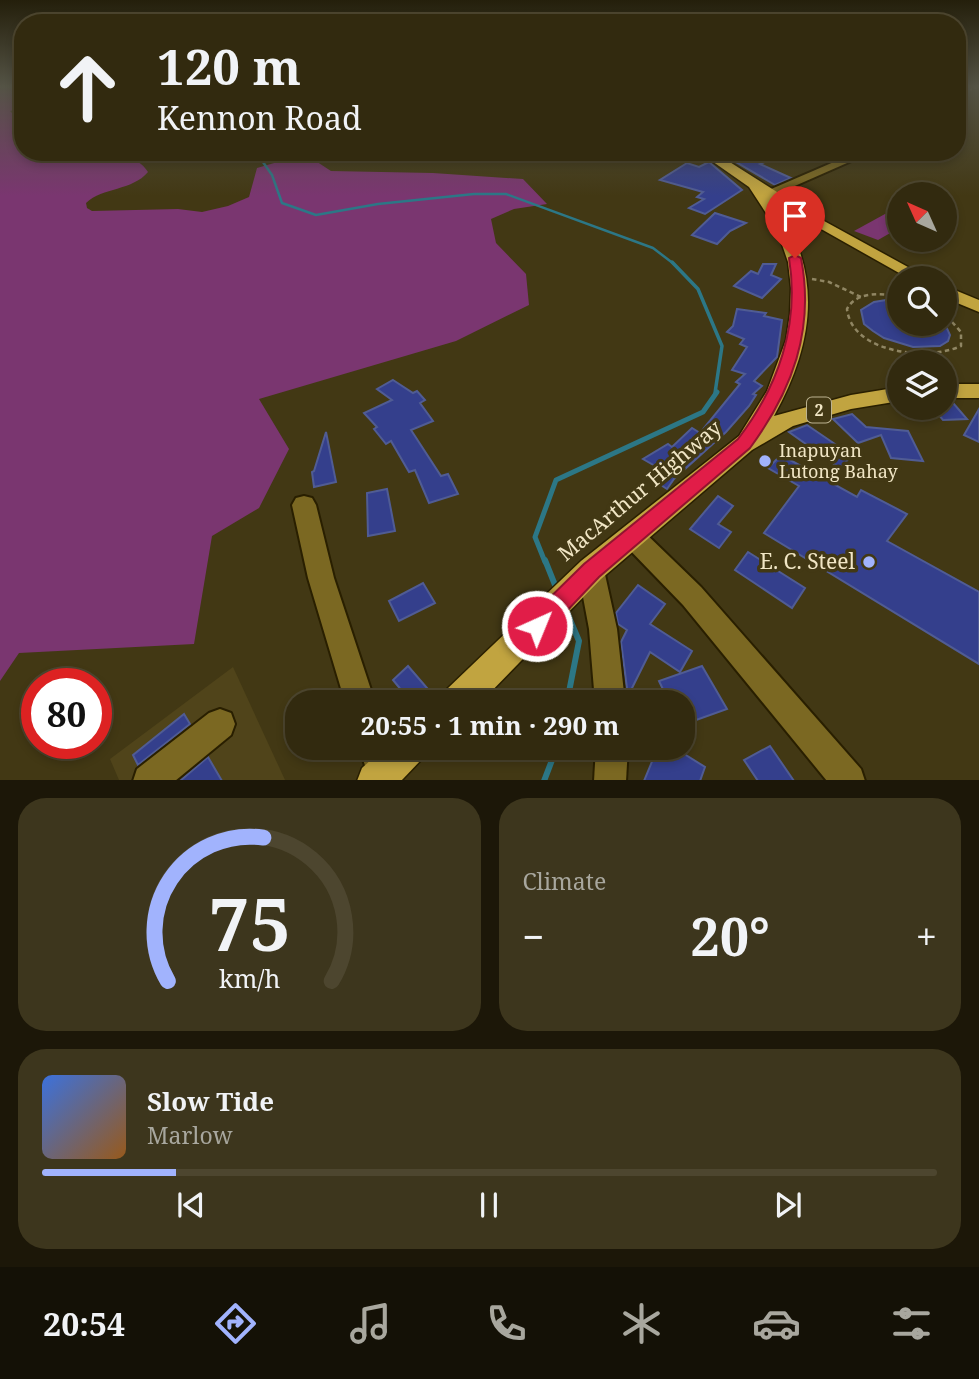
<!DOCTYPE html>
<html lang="en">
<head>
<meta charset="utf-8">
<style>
  body { margin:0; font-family:"Noto Serif",serif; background:#3d361d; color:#f1f3f6; height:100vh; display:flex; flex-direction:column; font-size:26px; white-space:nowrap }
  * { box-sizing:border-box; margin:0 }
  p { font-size:23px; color:#a8a79e }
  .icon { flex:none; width:38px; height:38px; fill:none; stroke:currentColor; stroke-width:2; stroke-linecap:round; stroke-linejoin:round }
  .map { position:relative; height:780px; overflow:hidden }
  .sheet { display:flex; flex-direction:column; gap:18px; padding:18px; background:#1c1708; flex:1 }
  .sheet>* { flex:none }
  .hud { position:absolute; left:14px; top:14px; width:952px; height:147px; border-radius:28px; box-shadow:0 4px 10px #0003,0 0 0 2px #4d462f; background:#322a0f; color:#f1f3f6; overflow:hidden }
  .needle { width:46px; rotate:315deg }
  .controls { position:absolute; left:887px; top:182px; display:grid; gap:14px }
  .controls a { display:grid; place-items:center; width:70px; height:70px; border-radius:50%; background:#322a0f; box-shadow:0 4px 10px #0003,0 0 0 2px #4d462f; font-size:35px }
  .speed { position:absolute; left:21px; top:668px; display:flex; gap:14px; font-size:35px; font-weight:700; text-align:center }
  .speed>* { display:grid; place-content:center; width:91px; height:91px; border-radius:50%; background:#322a0f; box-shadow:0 4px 10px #0003,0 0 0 2px #4d462f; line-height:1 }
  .speed .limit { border:10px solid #d22; background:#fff; color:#111 }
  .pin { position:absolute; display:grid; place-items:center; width:60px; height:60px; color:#fff; margin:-72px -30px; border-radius:50% 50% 50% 0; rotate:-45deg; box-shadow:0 0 7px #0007 }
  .pin .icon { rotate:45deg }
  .me { position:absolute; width:77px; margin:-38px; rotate:44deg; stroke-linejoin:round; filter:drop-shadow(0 0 5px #0008) }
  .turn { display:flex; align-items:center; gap:24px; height:147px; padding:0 28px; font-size:32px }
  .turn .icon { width:91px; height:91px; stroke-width:2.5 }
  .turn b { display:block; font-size:49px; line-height:60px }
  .big { font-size:52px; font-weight:700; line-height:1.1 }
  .sheet .widget { flex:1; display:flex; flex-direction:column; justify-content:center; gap:10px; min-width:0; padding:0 24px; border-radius:28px; background:#3d361d }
  .sheet .dial { align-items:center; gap:0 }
  .dial svg { height:182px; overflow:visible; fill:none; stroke:#4d462f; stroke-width:7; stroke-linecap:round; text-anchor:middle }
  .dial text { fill:#f1f3f6; stroke:none }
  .song { display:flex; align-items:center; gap:21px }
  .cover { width:84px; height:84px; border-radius:10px; background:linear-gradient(135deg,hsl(220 70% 55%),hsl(30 70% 35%)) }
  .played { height:7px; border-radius:4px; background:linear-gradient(90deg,#a1b3fd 15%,#4d462f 15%) }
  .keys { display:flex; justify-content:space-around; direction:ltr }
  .heat { display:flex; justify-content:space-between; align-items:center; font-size:38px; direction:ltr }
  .sheet .tiles { flex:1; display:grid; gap:18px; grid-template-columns:1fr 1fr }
  .widget:last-child { grid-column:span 2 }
  .trip { position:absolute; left:285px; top:690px; width:410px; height:70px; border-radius:28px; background:#322a0f; box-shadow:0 4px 10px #0003,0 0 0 2px #4d462f; font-weight:700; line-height:70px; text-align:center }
  .tab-bar { display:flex; height:112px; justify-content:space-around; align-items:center; background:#141106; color:#a8a79e }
  .tab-bar .icon { width:49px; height:49px }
  .tab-bar .active { color:#a1b3fd }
  .tab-bar b { font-size:32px; color:#f1f3f6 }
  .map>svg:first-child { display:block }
</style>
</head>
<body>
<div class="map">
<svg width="979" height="781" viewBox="0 0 979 781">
  <rect width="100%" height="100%" fill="#423814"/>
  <polygon fill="#50441a" points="233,667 285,780 119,780 110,759"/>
  <g fill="#7a3670">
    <path d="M0 87H23V108L10 111 23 124V152C54 152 132 142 148 172 132 191 103 187 86 203L87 208 92 211 178 209 202 212 228 206 249 197 257 168 305 154 331 171 433 173 523 179 547 204 514 209 491 219 496 243 526 274 529 305 456 341 259 399 289 449 259 508 212 536 194 644 19 653 0 681Z"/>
    <polygon points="885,214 899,219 899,228 878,240 854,231"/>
  </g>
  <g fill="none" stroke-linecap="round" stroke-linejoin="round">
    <polyline stroke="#2c7786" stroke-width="2.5" points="256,152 272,175 282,203 316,215 378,204 474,194 506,194 653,248 674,264"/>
    <polyline stroke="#2c7786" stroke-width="3.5" points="672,262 698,289 722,346 715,393"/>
    <polyline stroke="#2c7786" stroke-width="5" points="545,562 535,537 556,480 703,412 717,392"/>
    <g stroke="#2c7786" stroke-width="6">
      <polyline points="545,560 557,590"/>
      <polyline points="565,608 579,641 567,702"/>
      <polyline points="544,781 557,747"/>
    </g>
  </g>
  <g fill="#343f8c" stroke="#505c94" stroke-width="2">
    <polygon points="730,152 788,152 760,164 791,178 775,185 724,155"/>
    <polygon points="709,162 742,190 705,214 689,208 704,199 697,197 703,192 660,180 687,163 699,167"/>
    <polygon points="715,213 746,223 730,231 717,244 692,235"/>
    <polygon points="763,264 776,264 771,275 781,279 762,298 734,286 751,271 758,274"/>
    <polygon points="886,300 900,302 900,324 945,324 950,335 948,341 940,346 913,347 884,338 873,331 864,324 861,310 874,302"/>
    <polygon points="737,309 766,313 764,316 782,320 777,357 754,381 762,386 753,394 756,395 749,406 726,432 674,479 667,489 653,480 662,470 643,459 668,444 672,447 692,428 700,433 740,384 736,382 745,374 732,370 747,347 740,344 744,339 727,332 733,326"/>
    <polygon points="393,380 413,393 417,391 425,400 420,403 433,421 411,430 441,476 448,474 458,494 429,503 415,470 409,472 391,441 386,444 374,429 377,427 364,413 392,400 377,389"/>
    <polygon points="945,404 954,404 967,419 943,420 933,408 945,408"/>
    <polygon points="979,409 979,442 964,435"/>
    <polygon points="852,414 866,427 908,431 923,461 891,458 881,435 858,443 833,419"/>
    <polygon points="807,425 851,455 841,469 789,432"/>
    <polygon points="326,432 336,482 314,487 312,472 314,471"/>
    <polygon points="781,455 857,497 861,490 907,514 887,541 979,592 979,664 764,533 799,486 768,468"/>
    <polygon points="387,489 395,531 368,536 367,493"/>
    <polygon points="718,496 733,506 718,524 731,532 719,548 690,529"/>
    <polygon points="748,552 805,588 792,608 735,570"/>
    <polygon points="423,583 435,603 399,621 389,601"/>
    <polygon points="638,585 665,604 650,624 692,651 680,672 650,652 628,696 621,642 627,630 618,624 616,613"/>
    <polygon points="408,666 433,695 426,702 411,702 393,680"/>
    <polygon points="702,666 727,709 682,725 682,702 669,702 659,681"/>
    <polygon points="184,714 190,724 138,765 133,755"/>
    <polygon points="770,746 794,781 758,781 744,760"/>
    <polygon points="658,747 673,747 705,767 700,781 644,781"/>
    <polygon points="208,757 222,781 180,781"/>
  </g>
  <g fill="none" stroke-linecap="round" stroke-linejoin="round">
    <g stroke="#291f00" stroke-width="4">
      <g id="minor">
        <polygon points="857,152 872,152 772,196 764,196 762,193"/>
        <polygon points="304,496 312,498 316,505 334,578 375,702 345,702 308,578 292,505 296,498"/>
        <polygon points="633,527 642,530 701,587 861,769 865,781 827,781 683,605 624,544 621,537 624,530"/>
        <polygon points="591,559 600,562 604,570 617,629 625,702 595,702 589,629 578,570 582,562"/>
        <polygon points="220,709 231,713 235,724 231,735 175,781 133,781 137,769 209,713"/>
        <polygon points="359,747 391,747 399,773 396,781 370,781"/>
        <polygon points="596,747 628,747 626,781 594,781"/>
      </g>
    </g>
    <g stroke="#291f00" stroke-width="3">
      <g id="highway">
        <path d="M699 152H714L815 216 928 278H908L775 203C824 273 814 344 774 416L851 395 900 387V401L851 409 793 426 752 450 601 579 481 702H442L446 690 581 561 739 436 767 391 786 340 790 314 791 288 788 262 777 230 749 187Z"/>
        <polygon points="945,286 979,300 979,312 945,298"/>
        <rect x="945" y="384" width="34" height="14"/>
        <polygon points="385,747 427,747 422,759 401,781 357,781 362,768"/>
      </g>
    </g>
    <polyline stroke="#908663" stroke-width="2" stroke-dasharray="2.5 2" stroke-linecap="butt" points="957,94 978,87"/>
    <g stroke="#908663" stroke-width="2.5" stroke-dasharray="4.5 3.5" stroke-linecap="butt">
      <polyline points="812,279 829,282 861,297"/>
      <path d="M900 297C883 293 856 291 847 309 852 354 929 361 961 346V332L945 314"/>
      <polyline points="945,368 952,376"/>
    </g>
    <use href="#minor" fill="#7b6822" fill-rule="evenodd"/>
    <use href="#highway" fill="#c1a440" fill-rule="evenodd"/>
  </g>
  <linearGradient id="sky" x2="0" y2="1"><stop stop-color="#241f0b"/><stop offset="0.44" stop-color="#545345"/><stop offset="1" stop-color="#545345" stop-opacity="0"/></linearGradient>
  <rect width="979" height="196" fill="url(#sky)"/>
  <path fill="#e11d48" stroke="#92132f" stroke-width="2" d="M795 255 801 258C815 330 792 391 750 448L599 577 545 634 537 637 529 634 526 626 529 618 584 564 738 439C778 387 800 325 789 258Z"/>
  <g fill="#a1b3fd" stroke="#423814" stroke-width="2.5">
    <circle cx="765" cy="461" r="7"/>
    <circle cx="869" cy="562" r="7"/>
  </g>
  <g text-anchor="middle" stroke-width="7" stroke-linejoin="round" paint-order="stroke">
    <rect fill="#423814" stroke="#bcb290" stroke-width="2" x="807" y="397.5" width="24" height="25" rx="5"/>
    <g font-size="16" font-weight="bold" fill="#f1e6c5">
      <text x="819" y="416">2</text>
    </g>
    <g font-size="18" fill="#f1e6c5" stroke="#423814" text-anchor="start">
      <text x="779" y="457">Inapuyan<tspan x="779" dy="21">Lutong Bahay</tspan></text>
    </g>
    <g font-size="21" fill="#f1e6c5" stroke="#423814">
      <text transform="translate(640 491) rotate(-40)" y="7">MacArthur Highway</text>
    </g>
    <g font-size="21" fill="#f1e6c5" stroke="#423814" text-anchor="end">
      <text x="855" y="569">E. C. Steel</text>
    </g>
  </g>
</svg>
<div class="controls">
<a><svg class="needle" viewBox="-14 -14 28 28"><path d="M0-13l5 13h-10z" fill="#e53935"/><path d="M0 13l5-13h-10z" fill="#a8a79e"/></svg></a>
<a><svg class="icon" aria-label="search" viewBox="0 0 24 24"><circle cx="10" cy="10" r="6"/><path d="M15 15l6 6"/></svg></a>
<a><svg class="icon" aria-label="layers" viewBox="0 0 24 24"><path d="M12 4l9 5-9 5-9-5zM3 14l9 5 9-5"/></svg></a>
</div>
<div class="speed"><div class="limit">80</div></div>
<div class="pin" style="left:795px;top:258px;background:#d93025"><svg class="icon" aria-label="arrive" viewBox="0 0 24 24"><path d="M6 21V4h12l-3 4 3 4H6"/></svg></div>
<svg class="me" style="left:537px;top:626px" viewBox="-20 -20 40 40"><circle r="17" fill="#e11d48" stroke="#fff" stroke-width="3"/><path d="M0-11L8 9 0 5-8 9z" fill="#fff"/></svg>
<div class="trip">20:55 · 1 min · 290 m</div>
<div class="hud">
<div class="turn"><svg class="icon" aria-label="ahead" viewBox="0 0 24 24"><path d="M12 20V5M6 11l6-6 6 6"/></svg><div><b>120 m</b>Kennon Road</div></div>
</div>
</div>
<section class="sheet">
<div class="tiles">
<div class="widget dial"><svg viewBox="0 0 100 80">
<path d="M14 69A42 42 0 1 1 86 69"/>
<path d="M14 69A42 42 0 0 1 56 6" stroke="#a1b3fd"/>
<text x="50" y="56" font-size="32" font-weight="700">75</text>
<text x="50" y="72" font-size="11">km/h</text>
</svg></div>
<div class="widget"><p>Climate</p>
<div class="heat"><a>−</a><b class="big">20°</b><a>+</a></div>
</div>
<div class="widget">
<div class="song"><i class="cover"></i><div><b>Slow Tide</b><p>Marlow</p></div></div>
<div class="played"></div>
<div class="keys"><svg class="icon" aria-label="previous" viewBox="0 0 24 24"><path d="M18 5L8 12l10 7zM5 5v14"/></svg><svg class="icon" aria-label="pause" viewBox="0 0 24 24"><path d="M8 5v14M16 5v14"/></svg><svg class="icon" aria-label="next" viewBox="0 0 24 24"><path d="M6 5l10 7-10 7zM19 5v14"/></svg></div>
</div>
</div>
</section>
<nav class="tab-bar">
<b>20:54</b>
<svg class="icon active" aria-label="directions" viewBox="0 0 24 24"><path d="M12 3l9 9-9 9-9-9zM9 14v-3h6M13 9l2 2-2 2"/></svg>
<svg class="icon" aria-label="music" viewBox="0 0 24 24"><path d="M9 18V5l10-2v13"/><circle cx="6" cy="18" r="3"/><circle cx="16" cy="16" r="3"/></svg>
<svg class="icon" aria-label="phone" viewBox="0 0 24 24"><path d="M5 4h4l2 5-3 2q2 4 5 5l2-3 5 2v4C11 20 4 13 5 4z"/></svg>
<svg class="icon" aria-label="climate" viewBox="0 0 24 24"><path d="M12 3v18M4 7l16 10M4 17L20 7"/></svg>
<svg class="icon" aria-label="car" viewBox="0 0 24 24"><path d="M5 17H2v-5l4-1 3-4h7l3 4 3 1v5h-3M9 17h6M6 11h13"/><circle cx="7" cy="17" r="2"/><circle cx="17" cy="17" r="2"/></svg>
<svg class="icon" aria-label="filters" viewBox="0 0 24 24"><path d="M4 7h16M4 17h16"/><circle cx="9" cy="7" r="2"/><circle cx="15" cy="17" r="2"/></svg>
</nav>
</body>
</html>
